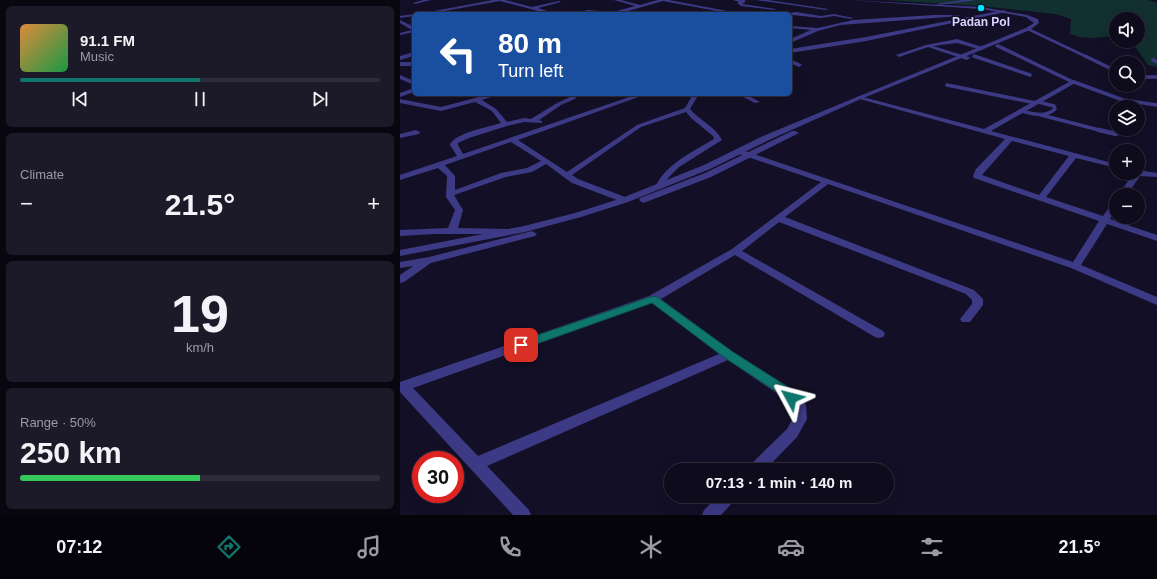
<!DOCTYPE html>
<html lang="en">
<head>
<meta charset="utf-8">
<style>
  body { margin:0; font-family:Arial,sans-serif; background:#1c1929; color:#f1f3f6; height:100vh; display:flex; flex-direction:column; font-size:15px; white-space:nowrap }
  * { box-sizing:border-box; margin:0 }
  p { font-size:13px; color:#9b9ba3 }
  .icon { flex:none; width:22px; height:22px; fill:none; stroke:currentColor; stroke-width:2; stroke-linecap:round; stroke-linejoin:round }
  .map { position:relative; flex:1; overflow:hidden }
  .side { display:flex; flex-direction:column; gap:6px; padding:6px; background:#08060f; width:400px }
  .side>* { flex:none }
  .hud { position:absolute; left:12px; top:12px; width:380px; height:84px; border-radius:6px; box-shadow:0 4px 16px #0002,0 0 0 1px #2e2b3b; background:#1a4fa0; color:#fff; overflow:hidden }
  .controls { position:absolute; left:709px; top:12px; display:grid; gap:8px }
  .controls a { display:grid; place-items:center; width:36px; height:36px; border-radius:50%; background:#0e0b1c; box-shadow:0 4px 16px #0002,0 0 0 1px #2e2b3b; font-size:20px }
  .speed { position:absolute; left:12px; top:451px; display:flex; gap:8px; font-size:20px; font-weight:700; text-align:center }
  .speed>* { display:grid; place-content:center; width:52px; height:52px; border-radius:50%; background:#0e0b1c; box-shadow:0 4px 16px #0002,0 0 0 1px #2e2b3b; line-height:1 }
  .speed .limit { border:6px solid #d22; background:#fff; color:#111 }
  .pin { position:absolute; display:grid; place-items:center; width:34px; height:34px; color:#fff; margin:-17px; border-radius:8px; box-shadow:0 2px 6px #0006 }
  .me { position:absolute; width:44px; margin:-22px; rotate:308deg; stroke-linejoin:round; filter:drop-shadow(0 0 3px #0008) }
  .turn { display:flex; align-items:center; gap:14px; height:84px; padding:0 20px; font-size:18px }
  .turn .icon { width:52px; height:52px; stroke-width:2.5 }
  .turn b { display:block; font-size:28px; line-height:34px }
  .big { font-size:30px; font-weight:600; line-height:1.1 }
  .side .card { flex:1; display:flex; flex-direction:column; justify-content:center; gap:6px; min-width:0; padding:0 14px; border-radius:6px; background:#1c1929 }
  .side .dial { align-items:center; gap:0 }
  .dial b { font-size:52px; line-height:1 }
  .song { display:flex; align-items:center; gap:12px }
  .cover { width:48px; height:48px; border-radius:6px; background:linear-gradient(135deg,hsl(30 70% 55%),hsl(140 70% 35%)) }
  .played { height:4px; border-radius:2px; background:linear-gradient(90deg,#0f766e 50%,#2e2b3b 50%) }
  .keys { display:flex; justify-content:space-around; direction:ltr }
  .heat { display:flex; justify-content:space-between; align-items:center; font-size:22px; direction:ltr }
  .charge { height:6px; border-radius:3px; background:linear-gradient(90deg,#34c759 50%,#2e2b3b 0) }
  .trip { position:absolute; left:264px; top:463px; width:230px; height:40px; border-radius:20px; background:#0e0b1c; box-shadow:0 4px 16px #0002,0 0 0 1px #2e2b3b; font-weight:600; line-height:40px; text-align:center }
  .dock { display:flex; height:64px; justify-content:space-around; align-items:center; background:#06040b; color:#9b9ba3 }
  .dock .icon { width:28px; height:28px }
  .dock .selected { color:#0f766e }
  .dock b { font-size:18px; color:#f1f3f6 }
  main { display:flex; flex:1; min-height:0 }
  .map>svg:first-child { display:block }
</style>
</head>
<body>
<main>
<section class="side">
<div class="card">
<div class="song"><i class="cover"></i><div><b>91.1 FM</b><p>Music</p></div></div>
<div class="played"></div>
<div class="keys"><svg class="icon" aria-label="previous" viewBox="0 0 24 24"><path d="M18 5L8 12l10 7zM5 5v14"/></svg><svg class="icon" aria-label="pause" viewBox="0 0 24 24"><path d="M8 5v14M16 5v14"/></svg><svg class="icon" aria-label="next" viewBox="0 0 24 24"><path d="M6 5l10 7-10 7zM19 5v14"/></svg></div>
</div>
<div class="card"><p>Climate</p>
<div class="heat"><a>−</a><b class="big">21.5°</b><a>+</a></div>
</div>
<div class="card dial"><b>19</b><p>km/h</p></div>
<div class="card"><p>Range · 50%</p><b class="big">250 km</b><div class="charge"></div></div>
</section>
<div class="map">
<svg width="757" height="515" viewBox="0 0 757 515">
  <rect width="100%" height="100%" fill="#130f26"/>
  <polygon fill="#12302f" points="485,0 748,0 757,3 757,67 748,65 734,45 725,41 738,41 738,19 716,19 716,36 693,38 680,37 670,34 671,19 655,14 580,6"/>
  <g fill="none" stroke-linecap="round" stroke-linejoin="round">
    <g stroke="#3d3a85" stroke-width="2.5">
      <polyline points="628,29 687,57"/>
      <polyline points="574,56 577,57"/>
    </g>
    <g stroke="#3d3a85" stroke-width="3.5">
      <polyline points="574,56 630,75"/>
      <polyline points="685,56 716,71"/>
      <polyline points="753,60 757,62"/>
      <polyline points="738,77 757,77"/>
      <polyline points="674,82 723,100 757,105"/>
      <polyline points="547,85 636,103"/>
      <path d="M621 111C633 114 645 118 655 109L654 106 638 102"/>
      <polyline points="641,115 703,131"/>
    </g>
    <polyline stroke="#3d3a85" stroke-width="4.5" points="699,130 716,134"/>
    <g fill="#3d3a85" fill-rule="evenodd">
      <polygon points="23,0 31,0 15,4 13,3"/>
      <polygon points="93,0 105,0 132,7 159,1 161,2 138,8 156,14 149,14 100,1 28,14 18,14"/>
      <polygon points="214,0 221,0 240,5 258,0 269,0 343,14 333,14 263,1 221,13 224,14 188,12 169,14 188,10 213,12 235,6"/>
      <polygon points="333,0 345,0 345,2 342,4 376,9 374,10 341,6 337,3 339,2"/>
      <polygon points="356,0 368,0 428,9 426,10"/>
      <polygon points="563,0 576,0 539,5 537,4"/>
      <polygon points="604,10 606,12 466,41 390,53 390,49 466,37"/>
      <polygon points="396,12 421,16 434,14 453,18 451,19 434,16 421,18 383,14"/>
      <polygon points="14,14 14,16 0,18 0,16 14,14 15,14"/>
      <polygon points="534,15 558,15 560,16 440,25 418,31 390,43 390,39 411,30 390,28 390,26 418,28 453,20"/>
      <polygon points="0,20 14,27 14,32 0,35 0,33 12,30 0,23"/>
      <polygon points="557,39 585,48 582,50 557,43 533,46 569,57 570,58 567,60 528,47 499,57 496,55 526,45"/>
      <path d="M598 44 677 82 591 131 716 164V168L676 158 646 197 703 216 713 202 716 201V210L710 219 757 235V241L707 224 681 265 757 297V305L671 268 428 184 385 217 574 290 583 299V305L570 322H562L560 319 572 304V300L566 294 379 222 342 251 483 331 485 334 483 337 479 338 475 337 335 255 261 299 333 352 389 387 404 401 406 405 407 419 397 437 365 470H348L350 465 387 429 393 418 392 407 379 395 328 360 87 466 129 510 131 515H113L0 392V382L249 296 332 249 421 182 336 153V149H339L673 262 699 221 574 178 573 176 576 169 605 139 456 98 459 96 584 129 669 82 596 47 595 46ZM612 141 669 156 639 195 582 175ZM252 303 319 354 78 456 13 388Z"/>
      <polygon points="14,52 14,56 0,60 0,56"/>
      <polygon points="390,59 401,64 402,65 399,67 390,63"/>
      <rect x="0" y="62" width="14" height="4"/>
      <polygon points="0,75 14,81 14,85 0,79"/>
      <polygon points="14,88 14,92 0,97 0,93"/>
      <path d="M90 94H100L82 100 96 109 107 122 124 118 131 119 157 103 170 97 169 94 177 95 175 99 161 105 139 120 142 121V123L124 122 107 126 69 138 58 143V145L63 154 238 94H247L118 140 167 172 237 125 285 108 293 94H299L290 109C299 120 316 127 322 140L279 167 268 178 262 189H256L255 187C267 163 291 153 314 139L313 136 291 118 286 112 241 127 172 175 178 179 228 198 229 200 228 202H222L172 183 146 164 132 172 106 177 54 195 63 210 58 228 106 229 109 230 111 232 109 234H35L0 236V230L48 228 55 210 46 197 47 176 38 168 0 180V175L57 156 50 145C54 133 89 127 101 123L92 111 75 102 41 111 0 103V99L41 107ZM111 142 141 161 127 168 101 173 55 190V176L45 165Z"/>
      <polygon points="337,94 345,94 360,102 355,103"/>
      <polygon points="16,130 20,132 19,134 0,138 0,134"/>
      <polygon points="738,170 757,173 757,177 740,176 727,195 719,195 733,173 738,173"/>
      <polygon points="318,496 337,496 334,501 321,515 302,515 304,510"/>
    </g>
    <g fill="#3d3a85" fill-rule="evenodd">
      <polygon points="447,0 581,7 627,15 638,19 639,23 630,30 461,99 369,140 310,169 228,202 181,217 125,232 0,256 0,250 124,226 175,213 222,198 304,165 363,136 457,97 626,28 634,23 626,17 581,9"/>
      <polygon points="392,131 395,131 399,133 311,177 246,202 243,203 239,200 240,198 305,173"/>
      <polygon points="132,231 137,234 135,236 31,263 4,282 0,283 0,275 13,266 0,268 0,262 29,257"/>
    </g>
  </g>
  <path fill="#0f766e" stroke="#0a4d48" d="M253 296 257 297 333 352 388 387 397 398 396 401C388 403 385 399 380 394L325 358 252 303 125 348H117L116 345 117 342Z"/>
  <circle fill="#00e5ff" stroke="#130f26" stroke-width="1.5" cx="581" cy="8" r="4"/>
  <g text-anchor="middle" stroke-width="3.5" stroke-linejoin="round" paint-order="stroke">
    <g font-size="12" font-weight="bold" fill="#d9d4ff" stroke="#130f26">
      <text x="581" y="26">Padan Pol</text>
    </g>
  </g>
</svg>
<div class="controls">
<a><svg class="icon" aria-label="sound" viewBox="0 0 24 24"><path d="M4 9h4l5-4v14l-5-4H4zM17 9q2 3 0 6"/></svg></a>
<a><svg class="icon" aria-label="search" viewBox="0 0 24 24"><circle cx="10" cy="10" r="6"/><path d="M15 15l6 6"/></svg></a>
<a><svg class="icon" aria-label="layers" viewBox="0 0 24 24"><path d="M12 4l9 5-9 5-9-5zM3 14l9 5 9-5"/></svg></a>
<a>+</a>
<a>−</a>
</div>
<div class="speed"><div class="limit">30</div></div>
<div class="pin" style="left:121px;top:345px;background:#d93025"><svg class="icon" aria-label="arrive" viewBox="0 0 24 24"><path d="M6 21V4h12l-3 4 3 4H6"/></svg></div>
<svg class="me" style="left:391px;top:398px" viewBox="-20 -20 40 40"><path d="M0-17L14 15 0 8-14 15z" fill="#0f766e" stroke="#fff" stroke-width="4"/></svg>
<div class="trip">07:13 · 1 min · 140 m</div>
<div class="hud">
<div class="turn"><svg class="icon" aria-label="left" viewBox="0 0 24 24"><path d="M17 20v-9H6M10 6l-5 5 5 5"/></svg><div><b>80 m</b>Turn left</div></div>
</div>
</div>
</main>
<nav class="dock">
<b>07:12</b>
<svg class="icon selected" aria-label="directions" viewBox="0 0 24 24"><path d="M12 3l9 9-9 9-9-9zM9 14v-3h6M13 9l2 2-2 2"/></svg>
<svg class="icon" aria-label="music" viewBox="0 0 24 24"><path d="M9 18V5l10-2v13"/><circle cx="6" cy="18" r="3"/><circle cx="16" cy="16" r="3"/></svg>
<svg class="icon" aria-label="phone" viewBox="0 0 24 24"><path d="M5 4h4l2 5-3 2q2 4 5 5l2-3 5 2v4C11 20 4 13 5 4z"/></svg>
<svg class="icon" aria-label="climate" viewBox="0 0 24 24"><path d="M12 3v18M4 7l16 10M4 17L20 7"/></svg>
<svg class="icon" aria-label="car" viewBox="0 0 24 24"><path d="M5 17H2v-5l4-1 3-4h7l3 4 3 1v5h-3M9 17h6M6 11h13"/><circle cx="7" cy="17" r="2"/><circle cx="17" cy="17" r="2"/></svg>
<svg class="icon" aria-label="filters" viewBox="0 0 24 24"><path d="M4 7h16M4 17h16"/><circle cx="9" cy="7" r="2"/><circle cx="15" cy="17" r="2"/></svg>
<b>21.5°</b>
</nav>
</body>
</html>
